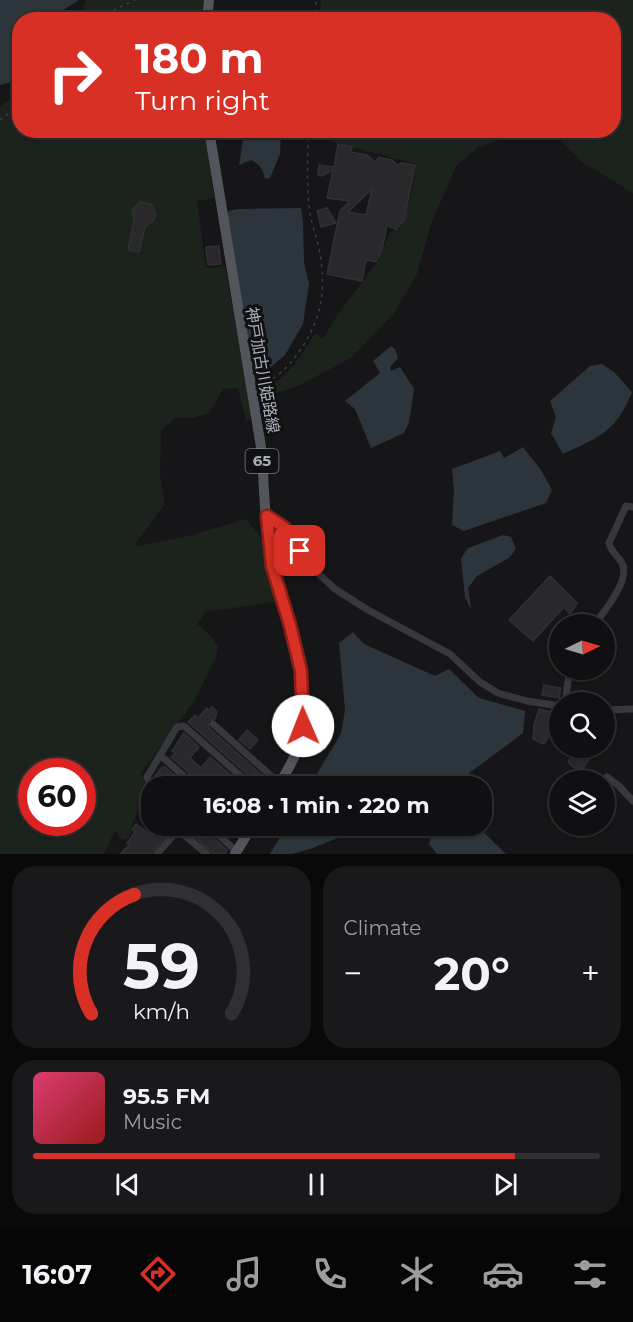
<!DOCTYPE html>
<html lang="en">
<head>
<meta charset="utf-8">
<style>
  body { margin:0; font-family:Montserrat,"Noto Sans JP",sans-serif; background:#19191b; color:#f1f3f6; height:100vh; display:flex; flex-direction:column; font-size:22px; white-space:nowrap }
  * { box-sizing:border-box; margin:0 }
  p { font-size:20px; color:#9c9d9f }
  .icon { flex:none; width:33px; height:33px; fill:none; stroke:currentColor; stroke-width:2; stroke-linecap:round; stroke-linejoin:round }
  .map { position:relative; height:854px; overflow:hidden }
  .side { display:flex; flex-direction:column; gap:12px; padding:12px; background:#09090a; flex:1 }
  .side>* { flex:none }
  .top-card { position:absolute; left:12px; top:12px; width:609px; height:126px; border-radius:24px; box-shadow:0 2px 4px #0004,0 0 0 2px #303032; background:#d93025; color:#fff; overflow:hidden }
  .needle { width:39px; rotate:85deg }
  .tools { position:absolute; left:549px; top:614px; display:grid; gap:12px }
  .tools a { display:grid; place-items:center; width:66px; height:66px; border-radius:50%; background:#101012; box-shadow:0 2px 4px #0004,0 0 0 2px #303032; font-size:30px }
  .speed { position:absolute; left:18px; top:758px; display:flex; gap:12px; font-size:30px; font-weight:700; text-align:center }
  .speed>* { display:grid; place-content:center; width:78px; height:78px; border-radius:50%; background:#101012; box-shadow:0 2px 4px #0004,0 0 0 2px #303032; line-height:1 }
  .speed .limit { border:9px solid #d22; background:#fff; color:#111 }
  .pin { position:absolute; display:grid; place-items:center; width:51px; height:51px; color:#fff; margin:-26px; border-radius:12px; box-shadow:0 3px 9px #0006 }
  .me { position:absolute; width:66px; margin:-33px; rotate:359deg; stroke-linejoin:round; filter:drop-shadow(0 0 4px #0008) }
  .turn { display:flex; align-items:center; gap:21px; height:126px; padding:0 24px; font-size:27px }
  .turn .icon { width:78px; height:78px; stroke-width:2.5 }
  .turn b { display:block; font-size:42px; line-height:51px }
  .big { font-size:45px; font-weight:700; line-height:1.1 }
  .side .widget { flex:1; display:flex; flex-direction:column; justify-content:center; gap:9px; min-width:0; padding:0 21px; border-radius:24px; background:#19191b }
  .side .dial { align-items:center; gap:0 }
  .dial svg { height:156px; overflow:visible; fill:none; stroke:#303032; stroke-width:7; stroke-linecap:round; text-anchor:middle }
  .dial text { fill:#f1f3f6; stroke:none }
  .song { display:flex; align-items:center; gap:18px }
  .cover { width:72px; height:72px; border-radius:9px; background:linear-gradient(135deg,hsl(340 70% 55%),hsl(0 70% 35%)) }
  .played { height:6px; border-radius:3px; background:linear-gradient(90deg,#d93025 85%,#303032 85%) }
  .keys { display:flex; justify-content:space-around; direction:ltr }
  .heat { display:flex; justify-content:space-between; align-items:center; font-size:33px; direction:ltr }
  .side .tiles { flex:1; display:grid; gap:12px; grid-template-columns:1fr 1fr }
  .widget:last-child { grid-column:span 2 }
  .trip { position:absolute; left:141px; top:776px; width:351px; height:60px; border-radius:24px; background:#101012; box-shadow:0 2px 4px #0004,0 0 0 2px #303032; font-weight:700; line-height:60px; text-align:center }
  .menu { display:flex; height:96px; justify-content:space-around; align-items:center; background:#060607; color:#9c9d9f }
  .menu .icon { width:42px; height:42px }
  .menu .selected { color:#d93025 }
  .menu b { font-size:27px; color:#f1f3f6 }
  .map>svg:first-child { display:block }
</style>
</head>
<body>
<div class="map">
<svg width="633" height="854" viewBox="0 0 633 854">
  <rect width="100%" height="100%" fill="#161618"/>
  <g fill="#1c231d" fill-rule="evenodd">
    <polygon points="87,0 205,0 203,19 76,20"/>
    <polygon points="321,0 633,0 633,193 582,162 552,131 614,130 614,20 319,19"/>
    <path d="M19 91 20 130 205 131 214 199 197 201 206 268 225 266 253 418 246 421 238 388 223 389 209 413 192 418H175L161 431 160 475 165 504 135 545 137 546 188 536 247 519 263 541 275 602 205 612 197 624 210 635 218 646 216 656 195 700 141 773 147 791 132 824 129 838 122 840 115 830 104 854H0V107ZM32 771H82V822H32Z"/>
    <path d="M330 131H525L477 148 456 166 431 224 417 274 394 313 351 358 300 385 270 395 263 394C267 386 274 384 280 379 295 367 305 348 316 333L323 339 336 317 378 261 391 231H398C410 212 412 186 416 164L330 141Z"/>
  </g>
  <g fill="#2c353c">
    <polygon points="0,0 79,0 49,19 20,20 19,80 0,85"/>
    <path d="M237 131H281L280 154 270 178 265 179C263 169 260 165 251 160L239 165 243 140Z"/>
    <polygon points="301,208 303,221 304,262 309,283 303,324 285,355 269,369 254,372 226,215 229,211 237,209"/>
    <polygon points="391,346 395,349 398,358 390,367 391,371 400,367 414,389 409,422 404,433 371,448 355,409 345,401 380,373 373,361"/>
    <path d="M602 364 614 372 632 392C616 432 599 437 563 454L551 433 556 417 550 401 590 366Z"/>
    <polygon points="523,447 541,470 552,490 546,503 464,531 452,525 454,490 452,469 500,451 504,458"/>
    <polygon points="503,535 511,537 516,549 509,558 477,576 468,588 471,609 465,597 461,558 468,548"/>
    <polygon points="353,632 364,644 435,676 449,669 479,698 525,711 523,733 452,786 310,786 341,733 345,710 339,643"/>
    <polygon points="287,825 370,825 310,849 292,854 270,854"/>
    <polygon points="443,825 476,825 506,854 437,854 429,844 433,828 438,829"/>
  </g>
  <g fill="#29292c" stroke="#303034" stroke-width="1.5" fill-rule="evenodd">
    <path d="M338 144 352 147 351 152 367 155 375 162 379 157 392 160 397 165 402 163 415 165 404 220 396 230 387 225 382 250 376 262 366 260 362 281 327 274 340 211 350 201 327 198 333 170 322 176 318 175 319 165 334 167ZM372 189 366 215 348 212Z"/>
    <polygon points="140,202 151,204 156,214 153,221 145,227 139,252 128,250 134,221 132,210"/>
    <polygon points="327,208 336,223 321,227 317,211"/>
    <polygon points="219,246 221,264 208,265 206,247"/>
    <polygon points="550,576 577,603 570,614 564,607 533,641 509,620"/>
    <polygon points="544,685 561,688 559,698 542,695"/>
    <polygon points="212,707 217,712 215,719 208,721 209,728 271,783 271,786 259,786 263,781 254,773 251,776 248,775 188,722 195,715 198,718 207,708 209,710"/>
    <polygon points="539,709 554,713 548,733 550,734 544,744 533,739 534,725"/>
    <polygon points="247,730 258,740 250,749 239,740"/>
    <polygon points="184,733 199,747 190,758 201,768 210,757 241,784 239,786 204,786 171,757 175,753 172,751"/>
    <polygon points="585,749 593,753 580,773 568,762 573,753 581,755"/>
    <polygon points="162,767 165,767 187,786 168,786 159,781 155,776"/>
    <polygon points="136,824 153,836 164,825 176,825 151,854 120,854 129,845 127,843 135,832 132,830"/>
    <polygon points="180,825 202,825 204,829 227,850 225,854 214,854"/>
  </g>
  <g fill="none" stroke-linecap="round" stroke-linejoin="round">
    <g stroke="#3d3f44" stroke-width="1.5" stroke-dasharray="3 4.5" stroke-linecap="butt">
      <polyline points="93,20 135,0"/>
      <polyline points="315,20 316,0"/>
      <polyline points="0,120 7,115 20,99"/>
      <path d="M259 384C274 381 286 369 295 357 320 325 327 293 320 254 318 240 312 227 310 213 306 187 308 158 308 130"/>
    </g>
    <g stroke="#37383d" stroke-width="7">
      <polyline points="267,516 285,528 309,565 335,589 368,610 450,654 480,682 498,693 527,701 560,706"/>
      <path d="M595 624C604 611 631 580 622 563 618 556 611 552 609 543L626 506 633 507"/>
      <polyline points="565,702 570,669"/>
      <polyline points="604,710 633,709"/>
      <polyline points="213,724 279,783"/>
      <polyline points="160,755 195,786"/>
      <polyline points="607,777 619,786 633,801"/>
      <polyline points="155,786 150,785 147,777 177,727 184,726 252,786"/>
      <polyline points="208,825 236,851"/>
      <polyline points="236,825 247,834"/>
      <polyline points="157,854 178,830 207,854"/>
    </g>
    <g stroke="#53555c" stroke-width="10">
      <polyline points="207,20 209,0"/>
      <path d="M209 130 262 453C264 490 265 530 273 567 284 620 318 691 299 746 294 760 286 773 278 786"/>
      <polyline points="235,854 253,825"/>
    </g>
  </g>
  <g fill="none" stroke-linecap="round" stroke-linejoin="round">
    <g stroke="#8d1f18" stroke-width="15">
      <polyline id="route" points="300,551 285,528 267,516 272,566 290,625 301,671 303,726"/>
    </g>
    <use href="#route" stroke="#d93025" stroke-width="10"/>
  </g>
  <g text-anchor="middle" stroke-width="6" stroke-linejoin="round" paint-order="stroke">
    <rect fill="#111113" stroke="#7b7e86" stroke-width="1.5" x="245.5" y="449" width="33" height="24" rx="4.5"/>
    <g font-size="15" font-weight="bold" fill="#a8adb8">
      <text x="262" y="466">65</text>
    </g>
    <g font-size="16" fill="#a8adb8" stroke="#111113">
      <text transform="translate(263 370) rotate(80)" y="6">神戸加古川姫路線</text>
    </g>
  </g>
</svg>
<div class="tools">
<a><svg class="needle" viewBox="-14 -14 28 28"><path d="M0-13l5 13h-10z" fill="#e53935"/><path d="M0 13l5-13h-10z" fill="#9c9d9f"/></svg></a>
<a><svg class="icon" aria-label="search" viewBox="0 0 24 24"><circle cx="10" cy="10" r="6"/><path d="M15 15l6 6"/></svg></a>
<a><svg class="icon" aria-label="layers" viewBox="0 0 24 24"><path d="M12 4l9 5-9 5-9-5zM3 14l9 5 9-5"/></svg></a>
</div>
<div class="speed"><div class="limit">60</div></div>
<div class="pin" style="left:300px;top:551px;background:#d93025"><svg class="icon" aria-label="arrive" viewBox="0 0 24 24"><path d="M6 21V4h12l-3 4 3 4H6"/></svg></div>
<svg class="me" style="left:303px;top:726px" viewBox="-20 -20 40 40"><circle r="19" fill="#fff"/><path d="M0-13L10 11 0 6-10 11z" fill="#d93025"/></svg>
<div class="trip">16:08 · 1 min · 220 m</div>
<div class="top-card">
<div class="turn"><svg class="icon" aria-label="right" viewBox="0 0 24 24"><path d="M7 20v-9h11M14 6l5 5-5 5"/></svg><div><b>180 m</b>Turn right</div></div>
</div>
</div>
<section class="side">
<div class="tiles">
<div class="widget dial"><svg viewBox="0 0 100 80">
<path d="M14 69A42 42 0 1 1 86 69"/>
<path d="M14 69A42 42 0 0 1 36 8" stroke="#d93025"/>
<text x="50" y="56" font-size="32" font-weight="700">59</text>
<text x="50" y="72" font-size="11">km/h</text>
</svg></div>
<div class="widget"><p>Climate</p>
<div class="heat"><a>−</a><b class="big">20°</b><a>+</a></div>
</div>
<div class="widget">
<div class="song"><i class="cover"></i><div><b>95.5 FM</b><p>Music</p></div></div>
<div class="played"></div>
<div class="keys"><svg class="icon" aria-label="previous" viewBox="0 0 24 24"><path d="M18 5L8 12l10 7zM5 5v14"/></svg><svg class="icon" aria-label="pause" viewBox="0 0 24 24"><path d="M8 5v14M16 5v14"/></svg><svg class="icon" aria-label="next" viewBox="0 0 24 24"><path d="M6 5l10 7-10 7zM19 5v14"/></svg></div>
</div>
</div>
</section>
<nav class="menu">
<b>16:07</b>
<svg class="icon selected" aria-label="directions" viewBox="0 0 24 24"><path d="M12 3l9 9-9 9-9-9zM9 14v-3h6M13 9l2 2-2 2"/></svg>
<svg class="icon" aria-label="music" viewBox="0 0 24 24"><path d="M9 18V5l10-2v13"/><circle cx="6" cy="18" r="3"/><circle cx="16" cy="16" r="3"/></svg>
<svg class="icon" aria-label="phone" viewBox="0 0 24 24"><path d="M5 4h4l2 5-3 2q2 4 5 5l2-3 5 2v4C11 20 4 13 5 4z"/></svg>
<svg class="icon" aria-label="climate" viewBox="0 0 24 24"><path d="M12 3v18M4 7l16 10M4 17L20 7"/></svg>
<svg class="icon" aria-label="car" viewBox="0 0 24 24"><path d="M5 17H2v-5l4-1 3-4h7l3 4 3 1v5h-3M9 17h6M6 11h13"/><circle cx="7" cy="17" r="2"/><circle cx="17" cy="17" r="2"/></svg>
<svg class="icon" aria-label="filters" viewBox="0 0 24 24"><path d="M4 7h16M4 17h16"/><circle cx="9" cy="7" r="2"/><circle cx="15" cy="17" r="2"/></svg>
</nav>
</body>
</html>
